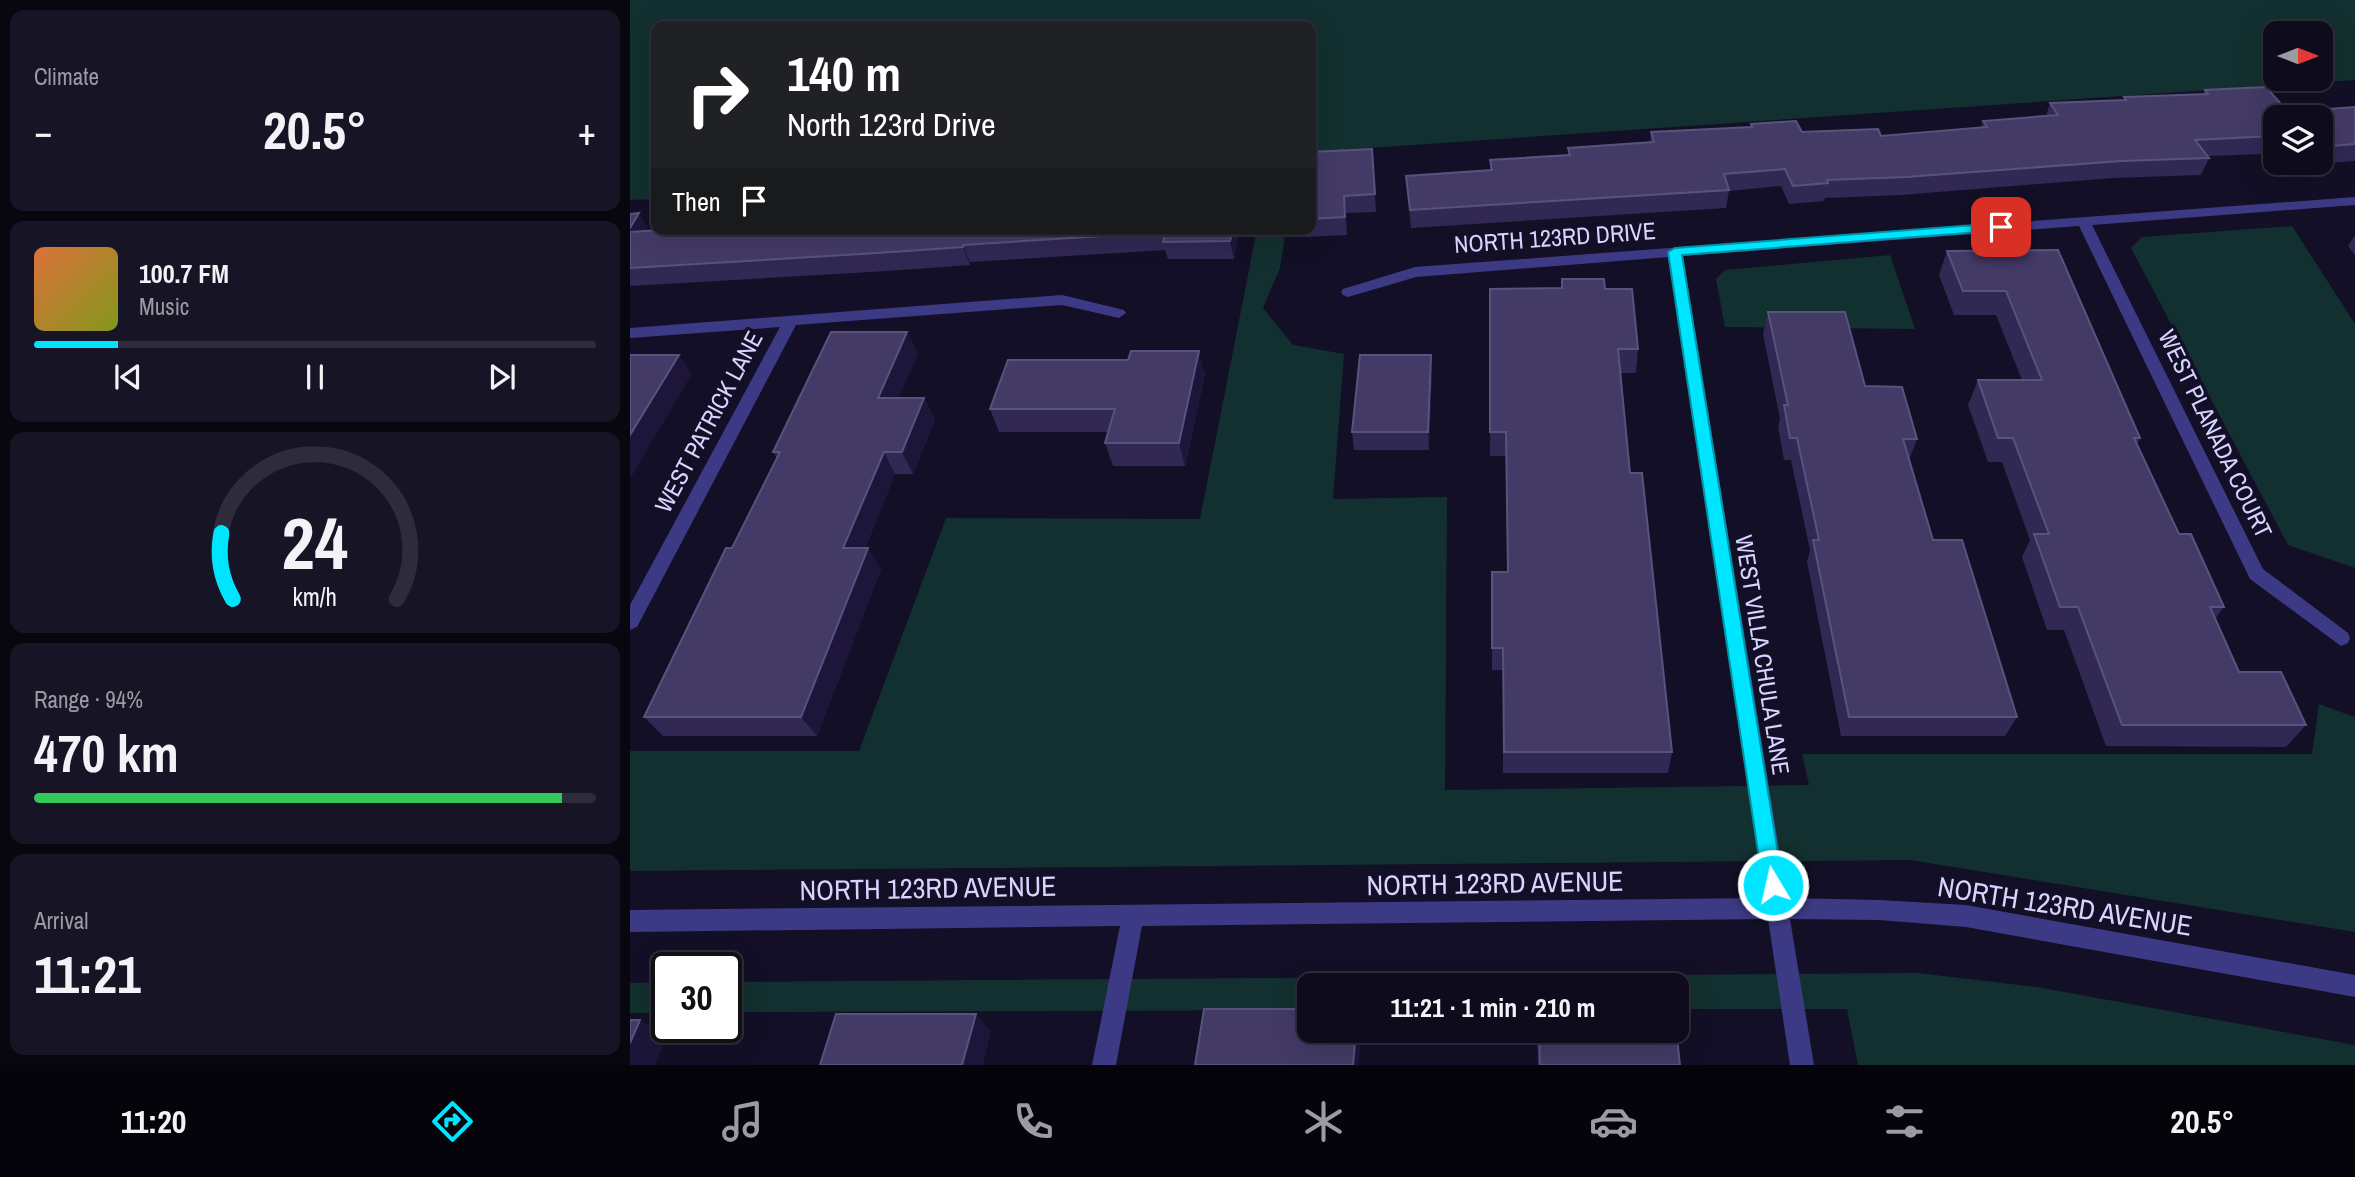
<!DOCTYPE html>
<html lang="en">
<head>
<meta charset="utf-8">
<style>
  body { margin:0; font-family:"Archivo Narrow",sans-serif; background:#171425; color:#f1f3f6; height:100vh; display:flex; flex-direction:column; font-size:26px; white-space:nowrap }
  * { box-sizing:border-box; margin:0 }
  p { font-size:23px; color:#9b9ba3 }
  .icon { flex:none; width:38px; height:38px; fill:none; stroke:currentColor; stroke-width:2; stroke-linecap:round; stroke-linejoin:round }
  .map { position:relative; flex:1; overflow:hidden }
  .drawer { display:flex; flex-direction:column; gap:10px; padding:10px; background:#08060f; width:630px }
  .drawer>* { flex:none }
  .hud { position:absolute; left:21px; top:21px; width:665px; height:214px; border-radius:14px; box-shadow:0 7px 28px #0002,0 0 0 2px #2e2b3b; background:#202124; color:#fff; overflow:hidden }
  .needle { width:46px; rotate:90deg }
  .buttons { position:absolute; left:1633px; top:21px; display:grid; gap:14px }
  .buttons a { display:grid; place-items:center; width:70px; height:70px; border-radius:14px; background:#0e0b1c; box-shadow:0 7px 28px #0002,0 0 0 2px #2e2b3b; font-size:35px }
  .speed { position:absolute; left:21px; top:952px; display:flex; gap:14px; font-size:35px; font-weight:700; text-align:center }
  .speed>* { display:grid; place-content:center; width:91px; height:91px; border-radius:50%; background:#0e0b1c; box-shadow:0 7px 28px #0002,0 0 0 2px #2e2b3b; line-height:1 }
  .speed .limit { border:4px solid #111; border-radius:10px; background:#fff; color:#111 }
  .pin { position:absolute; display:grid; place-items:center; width:60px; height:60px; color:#fff; margin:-30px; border-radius:14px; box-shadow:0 4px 10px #0006 }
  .me { position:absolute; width:77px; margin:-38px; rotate:351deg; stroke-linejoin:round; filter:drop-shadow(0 0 5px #0008) }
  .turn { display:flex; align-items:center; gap:24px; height:147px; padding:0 21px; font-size:32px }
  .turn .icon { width:91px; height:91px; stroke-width:2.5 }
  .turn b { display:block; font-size:49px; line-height:60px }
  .then { display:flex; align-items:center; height:66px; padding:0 21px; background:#0003; gap:14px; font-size:26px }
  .big { font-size:52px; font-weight:700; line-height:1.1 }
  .drawer .widget { flex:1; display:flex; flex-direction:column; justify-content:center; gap:10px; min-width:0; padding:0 24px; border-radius:14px; background:#171425 }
  .drawer .dial { align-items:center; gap:0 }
  .dial svg { height:182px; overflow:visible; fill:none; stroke:#2e2b3b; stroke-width:7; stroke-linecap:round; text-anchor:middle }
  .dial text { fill:#f1f3f6; stroke:none }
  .song { display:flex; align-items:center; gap:21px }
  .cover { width:84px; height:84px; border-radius:10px; background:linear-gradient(135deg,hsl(20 70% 55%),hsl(70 70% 35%)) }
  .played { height:7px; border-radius:4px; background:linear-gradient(90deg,#00e5ff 15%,#2e2b3b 15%) }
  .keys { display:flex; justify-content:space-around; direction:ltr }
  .heat { display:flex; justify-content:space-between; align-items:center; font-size:38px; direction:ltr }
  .charge { height:10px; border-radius:5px; background:linear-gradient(90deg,#34c759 94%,#2e2b3b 0) }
  .trip { position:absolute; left:667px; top:973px; width:392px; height:70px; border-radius:14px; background:#0e0b1c; box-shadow:0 7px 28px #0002,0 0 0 2px #2e2b3b; font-weight:700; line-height:70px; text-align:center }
  .tab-bar { display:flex; height:112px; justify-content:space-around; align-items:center; background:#06040b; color:#9b9ba3 }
  .tab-bar .icon { width:49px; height:49px }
  .tab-bar .on { color:#00e5ff }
  .tab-bar b { font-size:32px; color:#f1f3f6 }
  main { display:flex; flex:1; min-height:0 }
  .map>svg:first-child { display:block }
</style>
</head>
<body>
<main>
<section class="drawer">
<div class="widget"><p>Climate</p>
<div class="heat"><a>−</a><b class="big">20.5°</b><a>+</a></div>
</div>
<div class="widget">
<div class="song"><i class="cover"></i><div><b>100.7 FM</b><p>Music</p></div></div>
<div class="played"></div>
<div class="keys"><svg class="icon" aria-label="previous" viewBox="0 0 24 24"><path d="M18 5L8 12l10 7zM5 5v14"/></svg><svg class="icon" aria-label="pause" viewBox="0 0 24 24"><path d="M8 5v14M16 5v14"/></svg><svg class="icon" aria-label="next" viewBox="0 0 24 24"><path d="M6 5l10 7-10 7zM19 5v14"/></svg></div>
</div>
<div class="widget dial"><svg viewBox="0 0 100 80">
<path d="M14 69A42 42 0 1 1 86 69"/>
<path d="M14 69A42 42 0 0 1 9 40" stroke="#00e5ff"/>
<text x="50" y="56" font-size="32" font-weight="700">24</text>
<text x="50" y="72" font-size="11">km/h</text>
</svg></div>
<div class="widget"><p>Range · 94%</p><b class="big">470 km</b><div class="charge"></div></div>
<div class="widget"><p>Arrival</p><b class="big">11:21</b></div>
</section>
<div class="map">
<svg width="1725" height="1065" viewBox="0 0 1725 1065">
  <rect width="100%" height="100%" fill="#130f26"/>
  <g fill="#12302f" fill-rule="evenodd">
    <path d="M0 0H1725V80L681 152V26H26V199L0 200ZM1645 33H1690V79H1645Z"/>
    <polygon points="1662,226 1725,324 1725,568 1658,545 1501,248 1512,237"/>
    <polygon points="627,229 656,229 650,268 633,308 663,345 714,354 703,499 817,497 815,790 1179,785 1172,754 1682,754 1689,704 1725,717 1725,932 1280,860 0,871 0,751 229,751 316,518 570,519"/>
    <polygon points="1260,255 1285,329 1095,327 1086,279 1095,270"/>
    <polygon points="1288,973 1407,987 1725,1045 1725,1065 1228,1065 1217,1009 1047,1009 1046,985 679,985 679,1010 96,1012 96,982"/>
    <polygon points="37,982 37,1013 0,1013 0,983"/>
  </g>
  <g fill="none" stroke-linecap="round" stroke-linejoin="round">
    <g fill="#3d3a85" fill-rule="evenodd">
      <polygon points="1725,197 1725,205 1462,225 1633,569 1718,633 1720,638 1718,643 1711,646 1620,579 1449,226 1053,256 1157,898 1249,900 1336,905 1725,975 1725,997 1336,927 1249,920 1160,919 1184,1065 1160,1065 1138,919 512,926 486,1065 462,1065 490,926 0,932 0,910 1135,898 1039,257 786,277 718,297 713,295 711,292 713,289 785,267"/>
      <polygon points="432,295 494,310 496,313 489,318 432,305 166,325 7,627 0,630 0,605 150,327 0,338 0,328"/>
    </g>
  </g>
  <g fill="#312854" fill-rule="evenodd">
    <path d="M1575 90 1658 112 1725 107V161L1645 167 1634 154 1578 156 1579 158 1571 175 1483 178 1271 195 1195 198 1194 201 1159 204 1151 186 1099 191 1096 208 781 228 776 176 860 170V160L938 155V148L1020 143 1021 132 1120 127 1121 124 1172 132 1251 136 1351 128 1353 121 1416 116 1420 103 1493 100 1494 97 1573 94ZM1645 117H1690V163H1645Z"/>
    <polygon points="742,149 746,212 716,213 717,235 676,237 675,229 681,229 681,152"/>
    <polygon points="0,214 20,231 46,229 609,229 604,259 538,259 535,250 340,262 340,265 257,271 0,286"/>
    <polygon points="1725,235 1725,255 1718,246"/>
    <polygon points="1428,250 1510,438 1507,444 1549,534 1594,607 1585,619 1609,672 1676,725 1656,747 1476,746 1434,630 1417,630 1392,557 1400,540 1372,462 1358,462 1338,405 1348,380 1392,380 1366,315 1324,315 1309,275 1317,251"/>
    <polygon points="932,279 975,289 1008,349 1006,373 990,373 1000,473 1042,752 1038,773 873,773 873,670 862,670 862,572 877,572 876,456 860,456 860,289 931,288"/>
    <polygon points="1138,312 1235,386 1287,439 1279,460 1303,540 1387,717 1375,736 1211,736 1177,562 1180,550 1161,460 1154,460 1148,427 1150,419 1133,334"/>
    <polygon points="277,332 288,354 268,398 294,398 305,420 283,474 265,474 235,548 251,569 187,736 33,736 14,717 102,548 147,458 143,452"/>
    <polygon points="801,355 802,372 799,450 724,450 722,432"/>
    <polygon points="498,360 575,374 555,466 483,466 475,443 478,432 369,432 360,409"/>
    <polygon points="907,1031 1046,1031 1050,1065 908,1065"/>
  </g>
  <g fill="#1d163a">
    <polygon points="714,196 716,213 717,235 715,217"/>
    <polygon points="9,213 20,231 0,236 0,228"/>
    <polygon points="603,229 609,229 604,259 600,241"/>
    <polygon points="333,245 340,262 340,265 333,247"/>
    <polygon points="277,332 288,354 259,420 248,398"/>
    <polygon points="569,351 575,374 555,466 549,443"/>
    <polygon points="49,355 62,374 0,479 0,435"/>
    <polygon points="801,355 802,372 799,450 798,432"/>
    <polygon points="294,398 305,420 283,474 272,452"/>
    <polygon points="254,452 265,474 226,569 213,548"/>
    <polygon points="238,548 251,569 187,736 171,717"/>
    <polygon points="346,1014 361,1031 353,1065 332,1065"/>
    <polygon points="10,1020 36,1037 25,1065 0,1065 0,1043"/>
    <polygon points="726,1031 731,1031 729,1065 723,1065"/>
  </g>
  <g fill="#433a66" stroke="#5a527e" stroke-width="2">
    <polygon points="1636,87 1658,112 1725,107 1725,144 1690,147 1690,117 1645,117 1645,138 1644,136 1565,140 1579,158 1491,161 1276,177 1197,180 1198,183 1163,186 1155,169 1094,174 1099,190 780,210 776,176 862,170 860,160 940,155 938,148 1024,142 1021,132 1122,127 1121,124 1166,121 1172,132 1248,129 1251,136 1357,127 1353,121 1428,115 1420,103 1496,100 1494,97 1578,94 1575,90"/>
    <polygon points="742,149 745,194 714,196 715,217 681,219 681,152"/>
    <polygon points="9,213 0,228 0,214"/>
    <polygon points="46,229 603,229 600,241 533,242 536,232 333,245 333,247 248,253 0,268 0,232"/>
    <polygon points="1428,250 1510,438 1504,438 1549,534 1561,534 1594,607 1580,607 1609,672 1651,672 1676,725 1492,725 1448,607 1430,607 1404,534 1419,534 1383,438 1368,438 1348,380 1412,380 1376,291 1333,291 1317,251"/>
    <polygon points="932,279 974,279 975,289 1002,289 1008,349 988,349 1000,473 1012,473 1042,752 874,752 873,648 862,648 862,572 878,572 876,432 860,432 860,289 932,288"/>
    <polygon points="1138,312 1215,312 1235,386 1272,387 1287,439 1273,439 1303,540 1332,540 1387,717 1219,717 1183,540 1189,540 1167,438 1160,438 1154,405 1158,405"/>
    <polygon points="201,332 277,332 248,398 294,398 272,452 254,452 213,548 238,548 171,717 14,717 96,548 102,548 150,452 143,452"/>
    <polygon points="501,351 569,351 549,443 475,443 485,409 360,409 378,360 498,360"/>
    <polygon points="0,355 49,355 0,435"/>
    <polygon points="730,355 801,355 798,432 722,432"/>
    <polygon points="574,1009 679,1009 679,1031 726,1031 723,1065 565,1065"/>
    <polygon points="206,1014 346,1014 332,1065 190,1065"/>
    <polygon points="0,1020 10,1020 0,1043"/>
    <polygon points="1046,1028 1050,1065 910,1065 909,1031 1046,1031"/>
  </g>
  <polygon fill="#00e5ff" stroke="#0095a6" stroke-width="2" points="1371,223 1378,227 1376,230 1052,255 1153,885 1150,891 1143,894 1136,891 1133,885 1038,252 1045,248"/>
  <g text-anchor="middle" stroke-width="7" stroke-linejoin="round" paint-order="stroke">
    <g font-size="24" fill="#d9d4ff" stroke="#130f26">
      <text transform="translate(925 238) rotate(-4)" y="8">NORTH 123RD DRIVE</text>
      <text transform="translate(79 422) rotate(-62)" y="8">WEST PATRICK LANE</text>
      <text transform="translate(1585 434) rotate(64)" y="8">WEST PLANADA COURT</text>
      <text transform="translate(1132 655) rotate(81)" y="8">WEST VILLA CHULA LANE</text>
    </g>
    <g font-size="28" fill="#d9d4ff" stroke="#130f26">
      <text transform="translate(865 883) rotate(-1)" y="10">NORTH 123RD AVENUE</text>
      <text transform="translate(298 888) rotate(-1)" y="10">NORTH 123RD AVENUE</text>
      <text transform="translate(1435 906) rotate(9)" y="10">NORTH 123RD AVENUE</text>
    </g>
  </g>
</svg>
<div class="buttons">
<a><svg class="needle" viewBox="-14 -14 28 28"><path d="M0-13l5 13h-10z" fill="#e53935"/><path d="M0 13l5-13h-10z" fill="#9b9ba3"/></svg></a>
<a><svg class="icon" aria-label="layers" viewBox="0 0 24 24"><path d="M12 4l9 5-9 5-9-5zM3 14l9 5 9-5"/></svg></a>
</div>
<div class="speed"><div class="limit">30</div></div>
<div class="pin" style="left:1371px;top:227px;background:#d93025"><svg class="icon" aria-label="arrive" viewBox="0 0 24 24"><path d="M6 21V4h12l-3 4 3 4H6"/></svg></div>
<svg class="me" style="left:1143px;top:885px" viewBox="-20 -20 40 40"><circle r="17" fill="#00e5ff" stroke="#fff" stroke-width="3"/><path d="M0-11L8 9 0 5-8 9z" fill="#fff"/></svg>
<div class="trip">11:21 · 1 min · 210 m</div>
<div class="hud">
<div class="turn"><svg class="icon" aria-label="right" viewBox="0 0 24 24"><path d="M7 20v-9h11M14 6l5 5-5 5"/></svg><div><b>140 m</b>North 123rd Drive</div></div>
<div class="then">Then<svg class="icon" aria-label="arrive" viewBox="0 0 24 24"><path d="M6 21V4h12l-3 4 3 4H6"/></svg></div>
</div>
</div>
</main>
<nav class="tab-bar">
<b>11:20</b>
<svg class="icon on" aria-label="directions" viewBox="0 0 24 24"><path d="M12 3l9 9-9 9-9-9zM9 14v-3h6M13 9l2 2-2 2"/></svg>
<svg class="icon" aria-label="music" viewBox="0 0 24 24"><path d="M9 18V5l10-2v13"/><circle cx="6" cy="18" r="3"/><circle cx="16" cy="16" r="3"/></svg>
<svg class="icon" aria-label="phone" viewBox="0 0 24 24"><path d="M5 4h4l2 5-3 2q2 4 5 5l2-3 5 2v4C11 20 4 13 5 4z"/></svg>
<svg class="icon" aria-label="climate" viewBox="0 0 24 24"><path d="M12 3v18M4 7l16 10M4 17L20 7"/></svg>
<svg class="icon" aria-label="car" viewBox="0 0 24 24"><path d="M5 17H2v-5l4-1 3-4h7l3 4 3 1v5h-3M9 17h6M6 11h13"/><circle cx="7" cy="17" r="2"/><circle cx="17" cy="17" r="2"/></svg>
<svg class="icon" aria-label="filters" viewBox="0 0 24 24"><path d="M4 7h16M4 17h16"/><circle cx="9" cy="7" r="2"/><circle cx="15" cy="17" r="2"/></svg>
<b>20.5°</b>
</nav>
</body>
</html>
